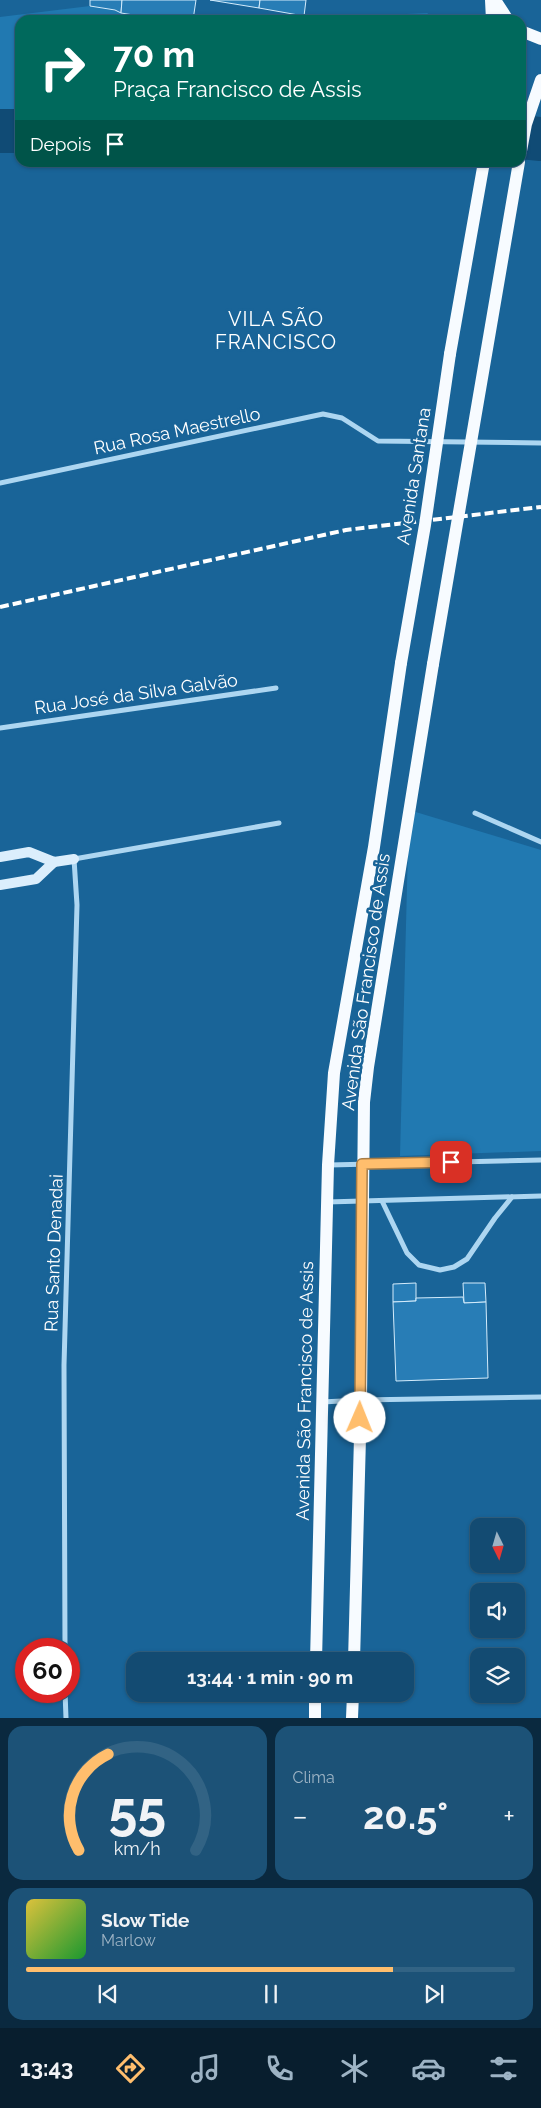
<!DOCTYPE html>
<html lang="pt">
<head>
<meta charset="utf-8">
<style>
  body { margin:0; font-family:Raleway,sans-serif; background:#1c5277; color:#f1f3f6; height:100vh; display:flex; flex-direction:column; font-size:19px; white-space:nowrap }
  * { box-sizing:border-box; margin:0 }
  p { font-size:16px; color:#9db3c4 }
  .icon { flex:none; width:28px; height:28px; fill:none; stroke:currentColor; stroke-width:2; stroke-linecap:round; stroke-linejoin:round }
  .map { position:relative; height:1718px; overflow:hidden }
  .side { display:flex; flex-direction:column; gap:8px; padding:8px; background:#0a293f; flex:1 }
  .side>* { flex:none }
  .guide { position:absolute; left:15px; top:15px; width:511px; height:152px; border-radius:15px; box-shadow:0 1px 4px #0004,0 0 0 1px #326384; background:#00695c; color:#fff; overflow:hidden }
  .needle { width:32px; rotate:175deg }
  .controls { position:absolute; left:470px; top:1518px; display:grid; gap:10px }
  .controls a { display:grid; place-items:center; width:55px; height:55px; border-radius:10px; background:#134b72; box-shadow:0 1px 4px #0004,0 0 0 1px #326384; font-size:25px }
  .speed { position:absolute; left:15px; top:1638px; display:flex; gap:10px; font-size:25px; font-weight:700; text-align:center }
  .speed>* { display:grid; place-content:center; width:65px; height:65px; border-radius:50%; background:#134b72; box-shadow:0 1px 4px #0004,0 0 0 1px #326384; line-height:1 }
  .speed .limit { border:8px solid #d22; background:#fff; color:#111 }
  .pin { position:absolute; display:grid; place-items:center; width:42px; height:42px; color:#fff; margin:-21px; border-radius:10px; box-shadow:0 2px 8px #0006 }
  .me { position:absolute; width:55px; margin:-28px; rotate:1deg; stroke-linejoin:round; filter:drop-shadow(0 0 4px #0008) }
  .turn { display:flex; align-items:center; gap:18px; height:105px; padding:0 15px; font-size:22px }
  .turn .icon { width:65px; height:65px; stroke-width:2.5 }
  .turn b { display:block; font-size:35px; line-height:42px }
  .then { display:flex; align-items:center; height:48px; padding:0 15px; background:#0003; gap:10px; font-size:19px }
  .big { font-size:38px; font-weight:700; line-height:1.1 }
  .side .widget { flex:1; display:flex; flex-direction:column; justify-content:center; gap:8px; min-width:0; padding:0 18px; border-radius:15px; background:#1c5277 }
  .side .dial { align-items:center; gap:0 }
  .dial svg { height:130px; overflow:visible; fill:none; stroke:#326384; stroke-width:7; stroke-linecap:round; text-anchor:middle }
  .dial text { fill:#f1f3f6; stroke:none }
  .song { display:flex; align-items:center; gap:15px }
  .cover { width:60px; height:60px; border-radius:8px; background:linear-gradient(135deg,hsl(50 70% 55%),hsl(130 70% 35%)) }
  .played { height:5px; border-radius:2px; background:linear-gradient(90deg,#ffbe6d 75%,#326384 75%) }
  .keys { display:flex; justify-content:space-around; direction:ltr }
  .heat { display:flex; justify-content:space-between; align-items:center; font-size:28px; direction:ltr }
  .side .tiles { flex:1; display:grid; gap:8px; grid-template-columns:1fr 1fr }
  .widget:last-child { grid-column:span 2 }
  .trip { position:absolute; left:126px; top:1652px; width:288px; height:50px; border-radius:15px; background:#134b72; box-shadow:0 1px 4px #0004,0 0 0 1px #326384; font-weight:700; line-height:50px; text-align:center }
  .menu { display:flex; height:80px; justify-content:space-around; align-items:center; background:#081e2e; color:#9db3c4 }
  .menu .icon { width:35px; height:35px }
  .menu .current { color:#ffbe6d }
  .menu b { font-size:22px; color:#f1f3f6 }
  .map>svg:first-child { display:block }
</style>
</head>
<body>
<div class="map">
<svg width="541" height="1718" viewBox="0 0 541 1718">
  <rect width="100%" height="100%" fill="#196498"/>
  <g fill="#2179b1">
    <polygon points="90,6 165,20 20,20 20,120 0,120 0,17"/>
    <polygon points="428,13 423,20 277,20"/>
    <polygon points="409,810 541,850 541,1151 400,1156"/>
  </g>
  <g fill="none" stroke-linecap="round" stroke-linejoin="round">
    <g stroke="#104b75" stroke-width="44">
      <polyline points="0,131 20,131"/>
      <polyline points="521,137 541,139"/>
    </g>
  </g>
  <g fill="#287db6" stroke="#d4ecfc">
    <polygon points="90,0 122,0 121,13 115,10 90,6"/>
    <polygon points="122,0 196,0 193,20 165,20 121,13"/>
    <polygon points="210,0 260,0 259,8"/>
    <polygon points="260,0 306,0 304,16 259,8"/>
    <polygon points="416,1283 416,1301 393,1302 393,1284"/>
    <polygon points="463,1283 485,1283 486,1302 464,1303"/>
    <polygon points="463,1297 464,1303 486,1302 488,1378 396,1381 393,1302 416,1301 416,1298"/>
  </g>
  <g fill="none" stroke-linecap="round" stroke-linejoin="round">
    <g stroke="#add6f1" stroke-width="5">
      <polyline points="0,483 323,414 342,418 378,441 541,443"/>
      <polyline points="0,728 276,688"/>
      <polyline points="475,813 541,842"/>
      <polyline points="329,1165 541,1160"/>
      <polyline points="382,1201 407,1253 419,1265 440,1270 454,1267 467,1259 495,1218 512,1197"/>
      <polyline points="327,1202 541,1196"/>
      <polyline points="322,1402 361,1400 541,1397"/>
      <polyline points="65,1649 64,1365 77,905 74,859 279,823"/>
      <polyline points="65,1691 66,1718"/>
    </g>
    <g stroke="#dbeefc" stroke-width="10">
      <polyline points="0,857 29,852 54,862 74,859"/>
      <polyline points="0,885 36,879 54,862"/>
    </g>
    <g stroke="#f7fbff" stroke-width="12">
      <polyline points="491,0 492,20"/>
      <polyline points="495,0 508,20"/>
      <polyline points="521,31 541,39"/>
      <polyline points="521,151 526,124 541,80"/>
      <polyline points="450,354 484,162"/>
      <polyline points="316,1661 328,1165 334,1073 374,847 401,663"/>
      <polyline points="354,1661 361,1400 364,1102 368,1067 433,664"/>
      <polyline points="315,1718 315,1694"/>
      <polyline points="352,1718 353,1694"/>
    </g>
    <polyline stroke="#fff" stroke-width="4" stroke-dasharray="9 4" stroke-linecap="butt" points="0,607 346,530 541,507"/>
    <g stroke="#f7fbff" stroke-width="12">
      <polyline points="401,663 425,525 450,354"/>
      <polyline points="433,664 519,162"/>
    </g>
  </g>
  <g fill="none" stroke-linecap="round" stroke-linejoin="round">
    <g stroke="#a67c47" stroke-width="12">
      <polyline id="route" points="360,1418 362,1164 451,1162"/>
    </g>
    <use href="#route" stroke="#ffbe6d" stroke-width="9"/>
  </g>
  <g text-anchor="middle" stroke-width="5" stroke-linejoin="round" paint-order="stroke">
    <g font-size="18" fill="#fff" stroke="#196498">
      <text transform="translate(177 431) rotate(-12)" y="6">Rua Rosa Maestrello</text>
      <text transform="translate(414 476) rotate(-81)" y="6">Avenida Santana</text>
      <text transform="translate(136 694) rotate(-8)" y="6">Rua José da Silva Galvão</text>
      <text transform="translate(366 982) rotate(-82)" y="6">Avenida São Francisco de Assis</text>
      <text transform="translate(54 1253) rotate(-88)" y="6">Rua Santo Denadai</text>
      <text transform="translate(305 1391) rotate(-89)" y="6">Avenida São Francisco de Assis</text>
    </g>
    <g font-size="20" letter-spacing="1" fill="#fff" stroke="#196498">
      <text x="276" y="326">VILA SÃO<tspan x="276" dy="23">FRANCISCO</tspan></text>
    </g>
  </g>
</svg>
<div class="controls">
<a><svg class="needle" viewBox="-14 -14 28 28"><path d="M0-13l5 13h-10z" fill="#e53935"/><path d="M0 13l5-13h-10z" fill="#9db3c4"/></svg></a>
<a><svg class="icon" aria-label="sound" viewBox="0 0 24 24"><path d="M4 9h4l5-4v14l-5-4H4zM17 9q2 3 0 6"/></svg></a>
<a><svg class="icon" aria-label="layers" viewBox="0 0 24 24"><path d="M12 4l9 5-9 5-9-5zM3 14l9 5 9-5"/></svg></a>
</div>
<div class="speed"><div class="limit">60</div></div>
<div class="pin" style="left:451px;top:1162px;background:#d93025"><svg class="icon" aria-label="arrive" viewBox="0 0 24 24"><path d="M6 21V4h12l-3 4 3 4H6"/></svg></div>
<svg class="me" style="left:360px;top:1418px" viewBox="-20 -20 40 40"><circle r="19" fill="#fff"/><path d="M0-13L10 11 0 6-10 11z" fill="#ffbe6d"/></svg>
<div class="trip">13:44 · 1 min · 90 m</div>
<div class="guide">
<div class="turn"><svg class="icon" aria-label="right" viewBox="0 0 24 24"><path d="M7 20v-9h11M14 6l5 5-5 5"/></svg><div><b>70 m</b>Praça Francisco de Assis</div></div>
<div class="then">Depois<svg class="icon" aria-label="arrive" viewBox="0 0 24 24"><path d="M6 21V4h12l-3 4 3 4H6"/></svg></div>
</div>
</div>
<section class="side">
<div class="tiles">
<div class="widget dial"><svg viewBox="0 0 100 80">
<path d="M14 69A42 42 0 1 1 86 69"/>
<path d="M14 69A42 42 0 0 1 32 10" stroke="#ffbe6d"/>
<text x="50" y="56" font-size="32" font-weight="700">55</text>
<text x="50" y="72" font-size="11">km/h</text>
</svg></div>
<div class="widget"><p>Clima</p>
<div class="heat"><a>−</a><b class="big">20.5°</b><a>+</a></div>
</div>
<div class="widget">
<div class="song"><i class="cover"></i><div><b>Slow Tide</b><p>Marlow</p></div></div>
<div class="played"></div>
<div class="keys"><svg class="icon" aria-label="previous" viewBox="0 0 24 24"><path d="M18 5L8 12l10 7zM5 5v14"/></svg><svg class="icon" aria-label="pause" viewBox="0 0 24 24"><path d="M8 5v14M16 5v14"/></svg><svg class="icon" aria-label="next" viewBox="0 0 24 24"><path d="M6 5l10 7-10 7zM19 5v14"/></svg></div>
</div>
</div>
</section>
<nav class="menu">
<b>13:43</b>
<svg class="icon current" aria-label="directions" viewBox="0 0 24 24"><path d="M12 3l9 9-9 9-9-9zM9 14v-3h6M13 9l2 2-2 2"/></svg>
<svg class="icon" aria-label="music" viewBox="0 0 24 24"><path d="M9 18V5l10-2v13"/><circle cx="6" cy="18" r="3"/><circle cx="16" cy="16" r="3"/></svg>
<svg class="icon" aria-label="phone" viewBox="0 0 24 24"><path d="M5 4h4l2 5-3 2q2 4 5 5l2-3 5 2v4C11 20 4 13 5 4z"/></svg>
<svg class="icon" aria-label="climate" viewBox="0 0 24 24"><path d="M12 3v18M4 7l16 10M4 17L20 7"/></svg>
<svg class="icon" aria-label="car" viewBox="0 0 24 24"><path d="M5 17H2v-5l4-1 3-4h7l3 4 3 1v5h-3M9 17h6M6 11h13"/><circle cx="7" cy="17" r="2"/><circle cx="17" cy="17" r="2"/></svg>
<svg class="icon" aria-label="filters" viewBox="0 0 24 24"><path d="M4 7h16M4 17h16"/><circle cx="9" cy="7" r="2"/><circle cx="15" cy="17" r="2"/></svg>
</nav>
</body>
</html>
